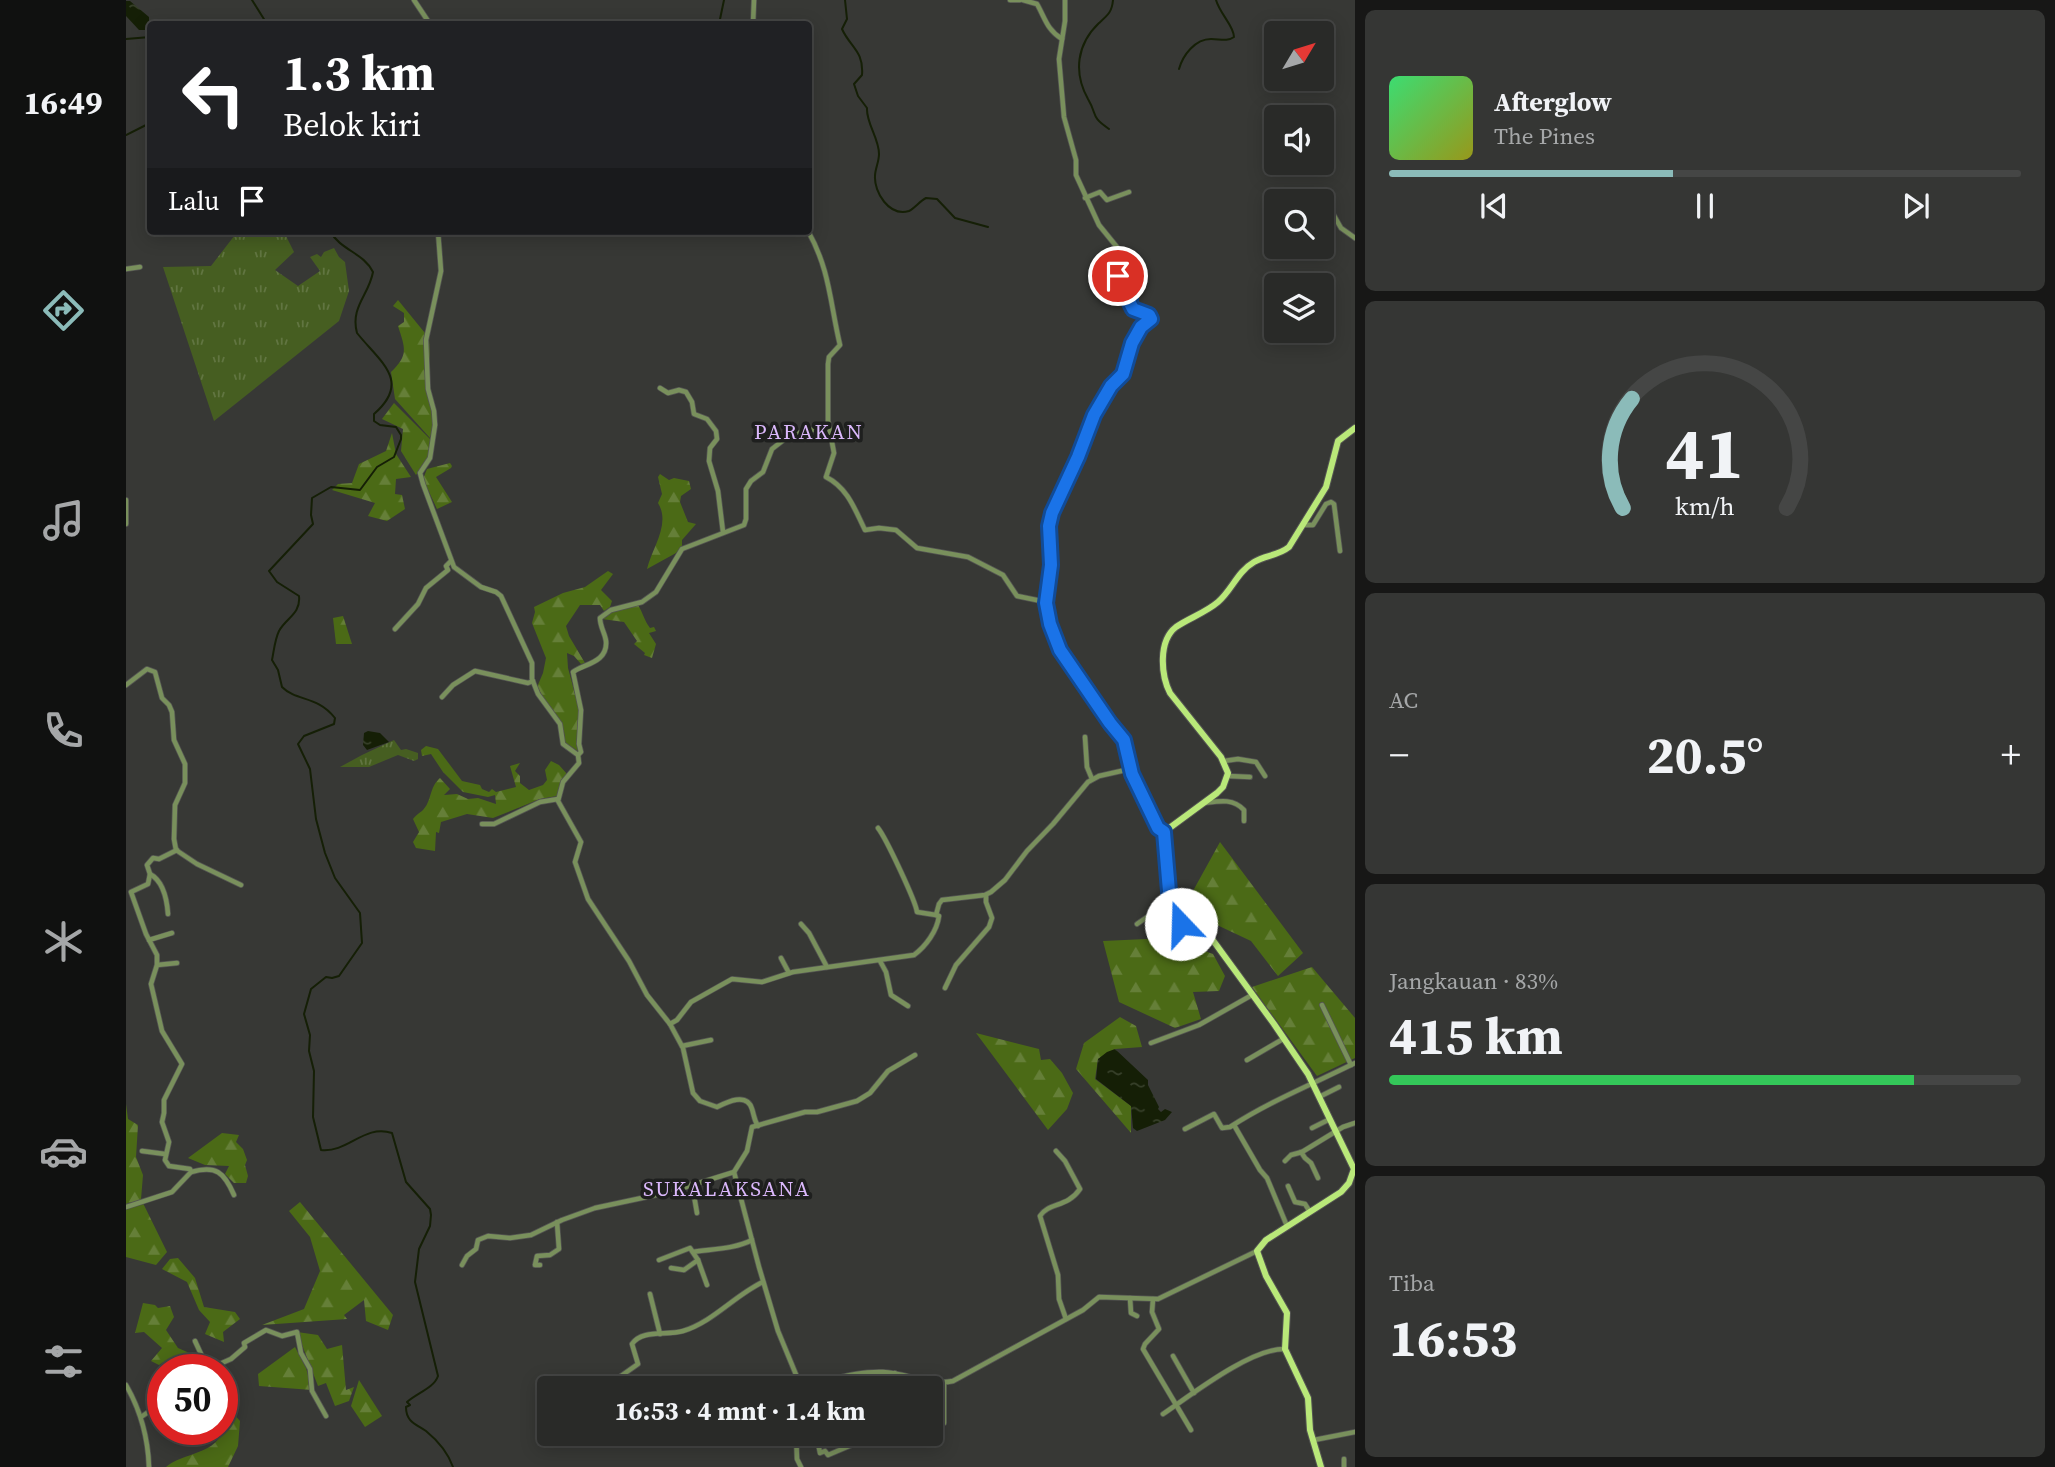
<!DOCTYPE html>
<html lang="id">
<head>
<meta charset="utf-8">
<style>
  body { margin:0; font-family:"Source Serif 4",serif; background:#353634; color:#f1f3f6; height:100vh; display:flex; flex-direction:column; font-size:26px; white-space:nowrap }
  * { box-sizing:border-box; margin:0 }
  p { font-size:23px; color:#a5a7a8 }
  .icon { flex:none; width:38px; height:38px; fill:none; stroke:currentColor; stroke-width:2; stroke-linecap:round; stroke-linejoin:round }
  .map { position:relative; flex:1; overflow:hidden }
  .sheet { display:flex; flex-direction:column; gap:10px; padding:10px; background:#171716; width:700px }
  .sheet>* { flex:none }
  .banner { position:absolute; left:21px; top:21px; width:665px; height:214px; border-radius:7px; box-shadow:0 4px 18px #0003,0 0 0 2px #454645; background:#202124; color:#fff; overflow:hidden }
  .needle { width:46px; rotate:52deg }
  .buttons { position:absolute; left:1138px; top:21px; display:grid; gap:14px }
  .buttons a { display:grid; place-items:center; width:70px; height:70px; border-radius:7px; background:#292a28; box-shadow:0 4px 18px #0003,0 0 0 2px #454645; font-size:35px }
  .speed { position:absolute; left:21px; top:1354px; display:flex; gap:14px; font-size:35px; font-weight:700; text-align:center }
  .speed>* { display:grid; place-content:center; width:91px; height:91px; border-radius:50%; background:#292a28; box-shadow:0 4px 18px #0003,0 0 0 2px #454645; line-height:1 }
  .speed .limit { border:10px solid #d22; background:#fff; color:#111 }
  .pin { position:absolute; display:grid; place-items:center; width:60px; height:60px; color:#fff; margin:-30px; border:4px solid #fff; border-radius:50%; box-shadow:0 2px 7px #0007 }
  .me { position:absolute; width:77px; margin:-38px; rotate:339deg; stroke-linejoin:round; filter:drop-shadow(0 0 5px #0008) }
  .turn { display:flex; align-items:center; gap:24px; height:147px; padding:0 21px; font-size:32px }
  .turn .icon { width:91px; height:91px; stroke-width:2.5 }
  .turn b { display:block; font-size:49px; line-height:60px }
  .then { display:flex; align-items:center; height:66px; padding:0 21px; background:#0003; gap:14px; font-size:26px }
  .big { font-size:52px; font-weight:700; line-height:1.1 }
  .sheet .widget { flex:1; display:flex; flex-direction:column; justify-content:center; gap:10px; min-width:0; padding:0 24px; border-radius:10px; background:#353634 }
  .sheet .dial { align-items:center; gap:0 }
  .dial svg { height:182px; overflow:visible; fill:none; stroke:#454645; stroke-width:7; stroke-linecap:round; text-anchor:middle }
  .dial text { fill:#f1f3f6; stroke:none }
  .song { display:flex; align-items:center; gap:21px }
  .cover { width:84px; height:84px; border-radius:10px; background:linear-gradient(135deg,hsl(140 70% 55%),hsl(60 70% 35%)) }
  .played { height:7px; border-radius:4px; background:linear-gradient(90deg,#8bbbb9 45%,#454645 45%) }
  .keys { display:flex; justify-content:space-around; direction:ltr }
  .heat { display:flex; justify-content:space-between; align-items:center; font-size:38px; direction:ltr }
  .charge { height:10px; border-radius:5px; background:linear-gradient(90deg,#34c759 83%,#454645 0) }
  .trip { position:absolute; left:411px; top:1376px; width:406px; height:70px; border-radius:7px; background:#292a28; box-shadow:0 4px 18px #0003,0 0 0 2px #454645; font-weight:700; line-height:70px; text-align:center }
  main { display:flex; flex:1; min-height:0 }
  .dock { display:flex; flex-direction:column; width:126px; justify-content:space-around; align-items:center; background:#101110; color:#a5a7a8 }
  .dock .icon { width:49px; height:49px }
  .dock .on { color:#8bbbb9 }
  .dock b { font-size:32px; color:#f1f3f6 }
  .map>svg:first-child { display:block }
</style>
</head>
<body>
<main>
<nav class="dock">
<b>16:49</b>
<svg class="icon on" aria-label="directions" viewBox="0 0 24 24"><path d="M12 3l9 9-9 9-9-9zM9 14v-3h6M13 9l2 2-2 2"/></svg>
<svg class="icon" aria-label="music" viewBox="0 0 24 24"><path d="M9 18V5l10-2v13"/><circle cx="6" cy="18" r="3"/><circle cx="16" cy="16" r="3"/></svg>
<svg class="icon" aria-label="phone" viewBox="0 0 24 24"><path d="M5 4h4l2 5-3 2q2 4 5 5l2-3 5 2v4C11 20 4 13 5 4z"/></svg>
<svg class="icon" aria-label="climate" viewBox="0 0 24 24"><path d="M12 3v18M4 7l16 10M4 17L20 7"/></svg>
<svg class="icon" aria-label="car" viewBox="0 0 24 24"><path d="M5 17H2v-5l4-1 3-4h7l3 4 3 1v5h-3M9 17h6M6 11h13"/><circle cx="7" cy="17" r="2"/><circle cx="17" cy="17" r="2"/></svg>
<svg class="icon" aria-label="filters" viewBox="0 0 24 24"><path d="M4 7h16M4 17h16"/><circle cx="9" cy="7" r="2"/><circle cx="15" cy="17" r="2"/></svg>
</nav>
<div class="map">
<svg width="1229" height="1467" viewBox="0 0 1229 1467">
  <defs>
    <pattern id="grass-tufts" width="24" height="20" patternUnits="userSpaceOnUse" patternTransform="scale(1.75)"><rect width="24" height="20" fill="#465e21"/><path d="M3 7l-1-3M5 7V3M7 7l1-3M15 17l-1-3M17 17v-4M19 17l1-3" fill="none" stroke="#617541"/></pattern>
    <pattern id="forest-firs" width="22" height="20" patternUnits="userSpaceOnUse" patternTransform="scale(1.75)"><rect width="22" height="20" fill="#4b6a16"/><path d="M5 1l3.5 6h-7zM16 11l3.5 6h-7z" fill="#657f38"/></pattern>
    <pattern id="water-ripples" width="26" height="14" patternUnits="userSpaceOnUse" patternTransform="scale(1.75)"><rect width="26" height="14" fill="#151f06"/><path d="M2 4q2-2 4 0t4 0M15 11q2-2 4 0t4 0" fill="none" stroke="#37402a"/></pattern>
  </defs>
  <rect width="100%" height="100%" fill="#373835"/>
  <g fill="url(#grass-tufts)">
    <polygon points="112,231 151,231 159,234 168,252 149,270 172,286 194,271 184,257 191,254 195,257 198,252 208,248 213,257 219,262 223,291 213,321 88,421 37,267 85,266"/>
    <polygon points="268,740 275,750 280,749 292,753 292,759 288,761 272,755 243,767 214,767 236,755"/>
  </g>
  <g fill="url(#forest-firs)">
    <path d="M272 300 303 338 304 355 300 391 310 416 304 438 269 399 265 372C283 355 279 348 272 326L278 322V313L267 306Z"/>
    <polygon points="268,403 305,440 302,459 290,475 275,451 277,429 256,419"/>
    <polygon points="266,433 270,454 285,477 270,479 269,494 276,495 279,509 261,521 242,516 249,503 206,490 212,484 226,483 233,464 260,451"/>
    <polygon points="324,463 326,466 325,468 310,477 326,502 311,509 297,479 301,469"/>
    <path d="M534 474 543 480 548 478 563 481 565 489 555 496 554 502 562 522 570 524 556 540V547L550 553 521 569C526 548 545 524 532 503L536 494 532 477Z"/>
    <polygon points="482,571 487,574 475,590 486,601 484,607 478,611 474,605 454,605 440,626 443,636 459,663 455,664 448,656 441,653 442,668 452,705 452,751 439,743 438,731 411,687 417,673 420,658 406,623 409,612 408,607 437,593 459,587"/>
    <path d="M512 605C517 613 518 620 524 628L528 627 530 631 523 633 530 644 526 658 518 655 519 653 508 644 511 641 498 622 476 619 488 610Z"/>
    <polygon points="217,616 226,644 210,644 207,618"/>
    <path d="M300 746 312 749 336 781 354 785 356 789 363 792 366 789 370 792 390 787 384 766 394 763 389 771 394 776V783L403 790 417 785 421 780 419 770 425 761 433 765 441 774 431 796 414 799 367 818 341 814 315 822 313 833 310 832 309 851 290 848 287 842 293 832 287 819C289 816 292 814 296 811 306 802 303 787 314 778L324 789 318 795 331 794 342 799 352 798 370 804 369 795 362 797 337 792 317 772 305 754 296 756 295 750Z"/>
    <polygon points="1094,842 1177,953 1152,976 1125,941 1057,909"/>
    <polygon points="1042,938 1087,954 1099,976 1093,991 1067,992 1075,1019 1049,1028 993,1002 977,941"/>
    <polygon points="1186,967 1229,1018 1229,1058 1191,1076 1126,987"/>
    <polygon points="994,1017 1010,1026 1016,1047 989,1049 972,1059 969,1079 1005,1106 1005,1133 950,1069 958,1043"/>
    <polygon points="850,1033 913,1049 915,1060 924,1059 936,1073 947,1093 941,1109 922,1130"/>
    <polygon points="0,1104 2,1119 12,1125 10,1157 17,1175 15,1199 41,1252 30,1265 0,1257"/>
    <polygon points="96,1133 113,1135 110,1142 117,1149 121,1160 119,1165 122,1176 120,1183 108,1183 99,1174 103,1166 79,1165 62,1158"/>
    <polygon points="174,1202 267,1315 262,1330 240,1321 238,1300 218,1315 221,1319 136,1325 178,1309 194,1271 184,1237 163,1211"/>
    <polygon points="52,1258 69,1278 78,1307 109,1312 114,1319 97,1332 98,1342 79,1334 84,1322 73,1310 61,1282 36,1269 44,1259"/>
    <polygon points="17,1303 29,1305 32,1308 44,1306 48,1317 40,1330 52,1348 68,1355 80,1369 56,1370 44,1358 33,1365 25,1361 36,1348 18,1332 9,1333"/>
    <polygon points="171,1332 192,1335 201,1349 216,1345 220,1390 228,1387 223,1401 209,1406 200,1383 192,1386"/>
    <polygon points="169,1347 180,1368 186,1390 133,1386 132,1374"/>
    <polygon points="233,1380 256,1416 239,1427 225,1406"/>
    <path d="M96 1401 114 1421 112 1446 102 1467H40C56 1453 94 1453 96 1429 97 1420 96 1410 96 1401Z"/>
  </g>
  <g fill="url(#water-ripples)">
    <polygon points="0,1 4,1 23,17 23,27 20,30 13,30 0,16"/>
    <polygon points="242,731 254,733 263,742 241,750 237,745 238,733"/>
    <polygon points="989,1049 1022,1080 1022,1085 1033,1107 1032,1109 1035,1112 1039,1109 1046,1112 1039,1120 1011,1131 1007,1128 1005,1106 970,1079 972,1059 981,1052"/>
  </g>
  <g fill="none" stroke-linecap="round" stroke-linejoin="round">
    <g stroke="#151f06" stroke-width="2">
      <polyline points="126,0 141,24"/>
      <path d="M719 0 721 19 716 29C724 47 738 51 736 75L728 84 732 96 741 108C740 123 753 138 753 154 753 162 749 169 749 176 748 192 763 217 783 211 789 208 794 201 800 198L811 199 829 218 862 227"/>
      <polyline points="593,24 598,0"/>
      <polyline points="0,39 24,37"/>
      <path d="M1053 69C1057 55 1069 39 1085 39 1094 39 1101 42 1108 37 1108 26 1094 14 1090 0"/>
      <path d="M983 129C964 116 972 116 962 99 947 72 951 44 973 23 982 15 986 12 987 0"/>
      <polyline points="0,135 24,123"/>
      <path d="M204 231C214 250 238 253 247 272 243 295 224 307 231 333 254 362 286 381 248 414V421L254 425 270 427 275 435V439L268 457 251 467 234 490 205 487 186 498 185 515 187 524 143 571 151 582 173 596C175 614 160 618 153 631 149 639 148 650 146 660L152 670 156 687C171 702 191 695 209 718L208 724 178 736 172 744 184 769 190 819 199 853 209 878 234 913 236 943 213 976 206 978 200 977 185 989 178 1014 184 1035 183 1051 188 1071 187 1117 195 1150C222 1153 238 1124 266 1133L280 1182 304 1209 305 1215 304 1226 293 1249 289 1282 312 1376C308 1388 291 1393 281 1402L284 1405 280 1407C280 1422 290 1424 300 1431 311 1440 322 1453 327 1467"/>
    </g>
    <g stroke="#545552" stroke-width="6">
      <g id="minor">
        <polyline points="288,0 304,24"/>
        <polyline points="884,0 894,0"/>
        <path d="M897 0 911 4C919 18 921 30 936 39"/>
        <polyline points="939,0 939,21 933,59 938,117 950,160 950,175 973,225 999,257 1002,272 991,277 1004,284 1006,307 1025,317 1015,327 1006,343 997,374 985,386 968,415 952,457 926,513 923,526 925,565 920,602 931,642 983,723 998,740 1006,774 1032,828 1038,832"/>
        <polyline points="627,24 628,0"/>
        <polyline points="959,198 974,192 981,200 1003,192"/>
        <polyline points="1198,198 1215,228 1229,238"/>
        <path d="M312 231 315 271 300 340 302 389 308 411 309 425 304 458 294 473 297 484 328 567 355 587 370 592 375 596 406 663V679L412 694 434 724 437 744 452 755 453 763 437 782 432 801 455 842 449 862 462 899 503 961 521 995 544 1024 557 1048 567 1093 574 1101 591 1107C601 1102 621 1092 626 1109 628 1115 628 1120 632 1126"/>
        <path d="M682 231C704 270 704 303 714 345L703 357 702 364V421L708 453 700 477C722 488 729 510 739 530L753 528 770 530 791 548 842 557 877 575 891 596 920 602"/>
        <polyline points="0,269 14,267"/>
        <polyline points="534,388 542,393 553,390 560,392 566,402 568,414 581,419 590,431 591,439 584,448 583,461 592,491 597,532"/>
        <polyline points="0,500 0,524"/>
        <polyline points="1177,525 1187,525 1200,504 1205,502 1208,504 1214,551"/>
        <polyline points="269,629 292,604 300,588 322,570 320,566 325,561"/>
        <polyline points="0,685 21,669 29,672 36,698 43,705 46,712 48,740 59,764 59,783 49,805 48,839 50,850 71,864 115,885"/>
        <polyline points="316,697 327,685 349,671 402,683 407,681"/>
        <polyline points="959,737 961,767 966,779"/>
        <path d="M452 755 455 752 453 744 455 710 447 672C457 664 482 663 480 641 479 633 474 627 474 618L485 610 516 602 530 592 556 549 618 525 620 519V489L625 481 637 472 646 449 664 435 703 426"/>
        <polyline points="1098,761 1112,759 1130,762 1139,776"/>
        <polyline points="1102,776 1124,777"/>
        <path d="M1079 803C1093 801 1107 798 1118 810V821"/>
        <polyline points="356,824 368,824 414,802 432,799"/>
        <path d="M752 828C760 838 790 902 791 912L810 915"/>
        <path d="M24 874C37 881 41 900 42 914"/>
        <polyline points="675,924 683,933 701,967"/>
        <polyline points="1011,924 1024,915 1046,909"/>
        <polyline points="23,940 46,933"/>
        <polyline points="655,958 663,973"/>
        <polyline points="754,961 760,972 765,995 782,1006"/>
        <polyline points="31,965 51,963"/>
        <polyline points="819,988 830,965 863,927 866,918 860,902 860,895"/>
        <polyline points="1196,1005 1225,1065"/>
        <path d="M544 1024 551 1020 565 1002 606 979 636 982 667 972 788 955C800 946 811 931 813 916L810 915 813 904 816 900 859 895 865 892 879 880 901 851 927 824 962 782 973 776 1004 769"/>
        <polyline points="1025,1043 1073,1025 1126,995"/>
        <polyline points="556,1046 585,1040"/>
        <polyline points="1121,1060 1157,1039"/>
        <polyline points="1193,1097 1213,1087"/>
        <polyline points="1108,1125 1134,1170 1141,1178 1161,1226"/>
        <polyline points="1186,1128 1204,1119"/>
        <path d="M1059 1129 1088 1114 1096 1128 1104 1127C1144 1101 1187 1084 1229 1063"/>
        <polyline points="16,1151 39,1154"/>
        <path d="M930 1151 939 1161 954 1189C941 1208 923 1202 914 1216L932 1275 933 1299 940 1319"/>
        <polyline points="1175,1152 1179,1158 1185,1163 1192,1178"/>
        <polyline points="1159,1161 1165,1155 1176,1152 1217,1127 1229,1123"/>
        <path d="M65 1172C90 1165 98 1172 108 1195"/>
        <polyline points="566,1184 571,1213"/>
        <polyline points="1162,1186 1169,1202 1179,1204 1184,1212"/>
        <polyline points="0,1207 46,1192 65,1172 64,1169 43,1166 39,1160 43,1142 36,1122 38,1113 38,1100 56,1064 36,1031 25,984 31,965 31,955 20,934 5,892 22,884 24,874 21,865 27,858 33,859 51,850"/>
        <path d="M567 1252C586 1249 609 1249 626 1240"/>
        <polyline points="533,1260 564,1248 572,1260 581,1285"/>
        <polyline points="336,1265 341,1256 350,1249 352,1240 362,1236 384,1238 405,1235 436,1220 469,1208 544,1192 608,1172"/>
        <polyline points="414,1265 409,1265 411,1256 424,1255 433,1249 431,1222"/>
        <polyline points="545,1268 558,1270 572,1260"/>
        <polyline points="524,1294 534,1334"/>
        <polyline points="1004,1298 1005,1313 1011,1316"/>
        <polyline points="1027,1299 1026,1312 1033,1329 1019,1344 1017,1349 1065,1430"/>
        <polyline points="69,1341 82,1369"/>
        <polyline points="1047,1356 1068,1393"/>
        <polyline points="80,1370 105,1359 119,1347 118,1343 140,1330 156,1336 171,1332 175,1353 184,1369 186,1391 200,1416"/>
        <polyline points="818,1382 818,1423"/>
        <path d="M0 1385C15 1411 22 1437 23 1467"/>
        <path d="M673 1385H681C705 1380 732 1371 757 1372 780 1373 805 1386 827 1381L957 1310 973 1297 1032 1299 1131 1251"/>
        <path d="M478 1388 512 1364 506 1344C516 1329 541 1336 557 1331 587 1322 609 1295 637 1282"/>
        <polyline points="671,1388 673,1385 671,1377 652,1331 633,1267 608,1172 621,1151 626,1127 679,1112 691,1112 731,1101 744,1093 762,1071 789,1055"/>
        <polyline points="763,1388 769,1373"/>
        <path d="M1037 1414C1065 1395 1125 1348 1159 1349"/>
        <polyline points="15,1417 37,1402"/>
        <polyline points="670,1433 671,1459 675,1467"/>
        <polyline points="690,1433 694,1453 699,1451 702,1455 728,1444 731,1438"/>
        <polyline points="727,1433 731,1438 734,1433"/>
        <polyline points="1188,1440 1229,1432"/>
        <polyline points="1218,1459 1218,1467"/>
      </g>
    </g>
    <g stroke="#545552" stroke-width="8">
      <path id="major" d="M1195 1467 1184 1430 1182 1398 1159 1349 1161 1313 1140 1276 1131 1251 1140 1240 1215 1192 1223 1183 1228 1169 1182 1074 1148 1024 1086 939 1055 924 1047 912 1041 878 1038 832 1091 793 1097 787 1102 773 1095 757 1044 693C1035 675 1032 641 1050 627 1063 618 1079 613 1092 602 1106 590 1111 572 1128 562 1139 555 1152 556 1163 547L1200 487 1212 441 1229 428"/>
    </g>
    <use href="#minor" stroke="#79905c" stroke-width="4.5"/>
    <use href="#major" stroke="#b9e879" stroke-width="6"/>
  </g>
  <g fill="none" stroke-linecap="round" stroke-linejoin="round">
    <g stroke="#114b97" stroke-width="18">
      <polyline id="route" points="992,276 992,278 1004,284 1004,303 1007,309 1023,315 1025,319 1015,327 1006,343 997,374 985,386 968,415 952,457 926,513 923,526 925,565 920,603 924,624 934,650 984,723 998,740 1006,774 1032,828 1038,832 1044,903 1047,912 1055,924"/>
    </g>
    <use href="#route" stroke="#1a73e8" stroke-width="12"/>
  </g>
  <g text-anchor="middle" stroke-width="7" stroke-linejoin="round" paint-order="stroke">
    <g font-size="21" letter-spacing="2" fill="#dbb8fc" stroke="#1e1f1e">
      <text x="683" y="439">PARAKAN</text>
      <text x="601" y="1196">SUKALAKSANA</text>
    </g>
  </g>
</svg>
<div class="buttons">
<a><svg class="needle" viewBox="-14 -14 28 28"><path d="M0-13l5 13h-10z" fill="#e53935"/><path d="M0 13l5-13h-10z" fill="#a5a7a8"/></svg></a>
<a><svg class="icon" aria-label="sound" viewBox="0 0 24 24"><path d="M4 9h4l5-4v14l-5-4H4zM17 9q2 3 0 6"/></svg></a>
<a><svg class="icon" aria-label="search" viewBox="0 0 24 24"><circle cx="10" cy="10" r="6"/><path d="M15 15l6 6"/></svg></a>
<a><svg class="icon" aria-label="layers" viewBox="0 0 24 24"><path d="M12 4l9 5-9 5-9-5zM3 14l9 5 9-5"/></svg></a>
</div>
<div class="speed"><div class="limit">50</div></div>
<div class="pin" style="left:992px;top:276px;background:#d93025"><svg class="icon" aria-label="arrive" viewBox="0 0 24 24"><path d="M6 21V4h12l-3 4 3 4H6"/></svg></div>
<svg class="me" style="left:1055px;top:924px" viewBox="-20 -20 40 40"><circle r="19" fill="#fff"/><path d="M0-13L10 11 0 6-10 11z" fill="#1a73e8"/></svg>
<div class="trip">16:53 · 4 mnt · 1.4 km</div>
<div class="banner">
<div class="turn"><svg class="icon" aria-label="left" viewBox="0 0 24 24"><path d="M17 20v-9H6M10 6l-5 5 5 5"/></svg><div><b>1.3 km</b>Belok kiri</div></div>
<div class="then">Lalu<svg class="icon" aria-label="arrive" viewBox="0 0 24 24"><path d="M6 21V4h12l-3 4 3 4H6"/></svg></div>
</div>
</div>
<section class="sheet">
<div class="widget">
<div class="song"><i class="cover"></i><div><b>Afterglow</b><p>The Pines</p></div></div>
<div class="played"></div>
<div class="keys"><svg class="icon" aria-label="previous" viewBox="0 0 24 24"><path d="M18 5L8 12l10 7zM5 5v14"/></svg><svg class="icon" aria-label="pause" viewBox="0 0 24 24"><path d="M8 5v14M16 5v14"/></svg><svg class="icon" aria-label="next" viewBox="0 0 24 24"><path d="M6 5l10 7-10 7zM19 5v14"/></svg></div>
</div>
<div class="widget dial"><svg viewBox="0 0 100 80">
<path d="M14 69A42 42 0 1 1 86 69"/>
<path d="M14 69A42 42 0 0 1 18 21" stroke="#8bbbb9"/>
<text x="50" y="56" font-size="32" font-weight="700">41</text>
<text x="50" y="72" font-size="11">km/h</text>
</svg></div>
<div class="widget"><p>AC</p>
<div class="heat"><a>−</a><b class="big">20.5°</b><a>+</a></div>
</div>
<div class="widget"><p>Jangkauan · 83%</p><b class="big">415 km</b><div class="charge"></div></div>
<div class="widget"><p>Tiba</p><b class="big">16:53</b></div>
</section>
</main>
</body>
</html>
